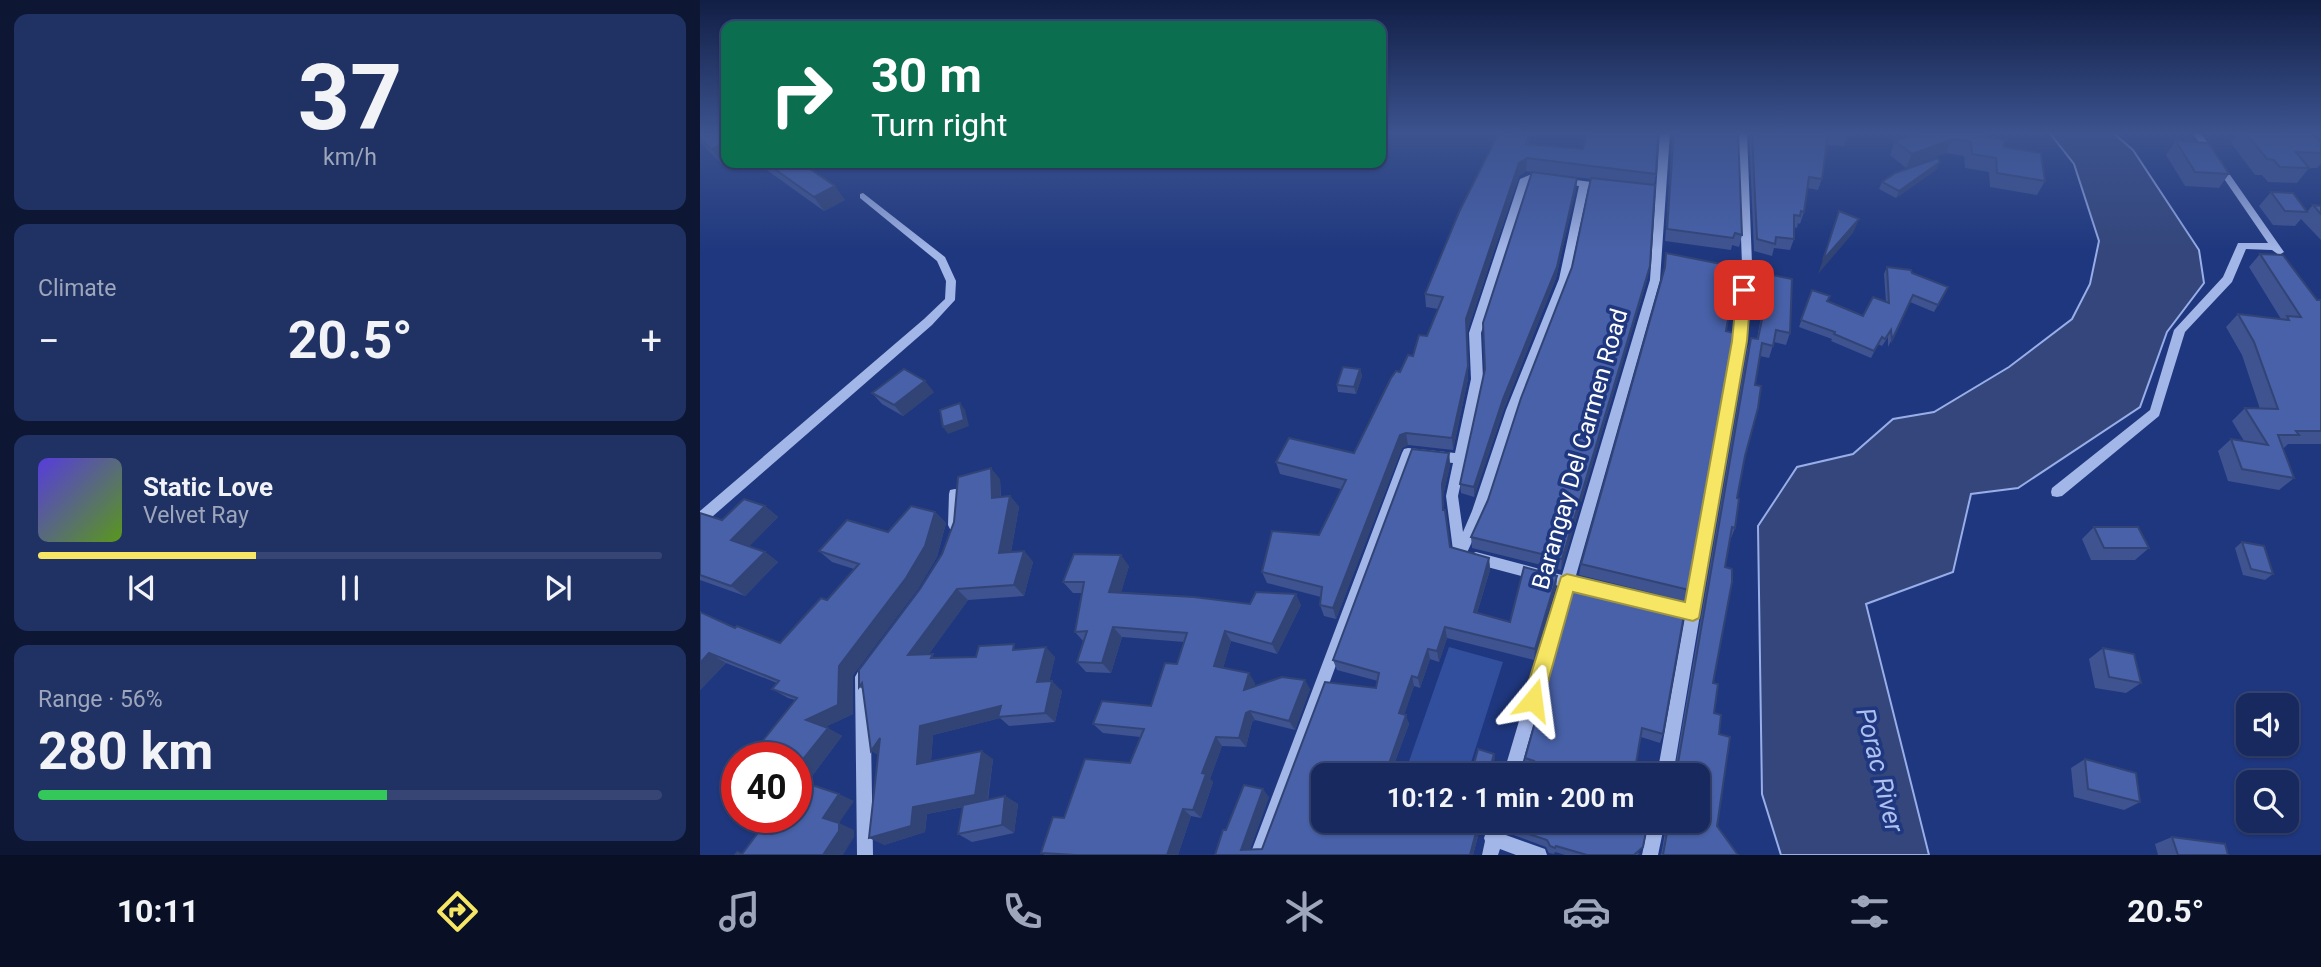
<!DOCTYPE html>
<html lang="en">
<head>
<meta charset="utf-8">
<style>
  body { margin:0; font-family:Roboto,sans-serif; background:#203164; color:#f1f3f6; height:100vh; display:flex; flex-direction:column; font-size:26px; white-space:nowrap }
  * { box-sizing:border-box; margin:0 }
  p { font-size:23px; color:#9ea6bc }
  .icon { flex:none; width:38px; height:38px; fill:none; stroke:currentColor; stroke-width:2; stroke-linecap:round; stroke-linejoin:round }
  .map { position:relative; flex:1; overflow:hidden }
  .drawer { display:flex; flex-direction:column; gap:14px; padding:14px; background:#0d1734; width:700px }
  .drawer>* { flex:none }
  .top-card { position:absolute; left:21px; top:21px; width:665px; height:147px; border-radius:14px; box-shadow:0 2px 5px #0004,0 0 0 2px #364573; background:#0b6e4f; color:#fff; overflow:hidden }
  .buttons { position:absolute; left:1536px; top:693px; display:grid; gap:14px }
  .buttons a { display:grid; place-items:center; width:63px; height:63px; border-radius:14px; background:#17295e; box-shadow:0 2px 5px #0004,0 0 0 2px #364573; font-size:35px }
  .speed { position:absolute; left:21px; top:742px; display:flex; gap:14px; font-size:35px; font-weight:700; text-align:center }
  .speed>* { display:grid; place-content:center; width:91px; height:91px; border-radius:50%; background:#17295e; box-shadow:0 2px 5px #0004,0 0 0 2px #364573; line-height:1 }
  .speed .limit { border:10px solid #d22; background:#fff; color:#111 }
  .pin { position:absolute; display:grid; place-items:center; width:60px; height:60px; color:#fff; margin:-30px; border-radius:14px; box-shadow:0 4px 10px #0006 }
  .me { position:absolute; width:77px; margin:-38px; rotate:16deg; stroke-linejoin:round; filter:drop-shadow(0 0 5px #0008) }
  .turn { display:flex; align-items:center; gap:24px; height:147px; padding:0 35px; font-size:32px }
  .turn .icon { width:91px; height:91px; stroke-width:2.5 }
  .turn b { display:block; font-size:49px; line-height:60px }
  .big { font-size:52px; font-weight:700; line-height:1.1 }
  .drawer .widget { flex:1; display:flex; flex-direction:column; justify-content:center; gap:10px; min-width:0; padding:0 24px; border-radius:14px; background:#203164 }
  .drawer .dial { align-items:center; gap:0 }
  .dial b { font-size:91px; line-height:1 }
  .song { display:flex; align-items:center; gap:21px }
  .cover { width:84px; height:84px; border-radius:10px; background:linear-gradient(135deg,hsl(250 70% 55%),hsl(90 70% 35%)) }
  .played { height:7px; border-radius:4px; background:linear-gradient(90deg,#f6e663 35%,#364573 35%) }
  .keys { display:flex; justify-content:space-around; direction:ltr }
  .heat { display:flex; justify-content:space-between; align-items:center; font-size:38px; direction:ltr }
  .charge { height:10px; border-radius:5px; background:linear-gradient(90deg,#34c759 56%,#364573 0) }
  .trip { position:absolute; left:611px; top:763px; width:399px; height:70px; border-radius:14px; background:#17295e; box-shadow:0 2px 5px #0004,0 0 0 2px #364573; font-weight:700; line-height:70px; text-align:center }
  .tabs { display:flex; height:112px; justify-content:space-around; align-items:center; background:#091026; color:#9ea6bc }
  .tabs .icon { width:49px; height:49px }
  .tabs .on { color:#f6e663 }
  .tabs b { font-size:32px; color:#f1f3f6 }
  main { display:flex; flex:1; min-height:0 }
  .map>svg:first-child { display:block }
</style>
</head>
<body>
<main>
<section class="drawer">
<div class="widget dial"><b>37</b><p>km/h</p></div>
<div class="widget"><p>Climate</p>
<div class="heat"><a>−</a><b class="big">20.5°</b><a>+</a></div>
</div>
<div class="widget">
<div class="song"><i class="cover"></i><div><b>Static Love</b><p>Velvet Ray</p></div></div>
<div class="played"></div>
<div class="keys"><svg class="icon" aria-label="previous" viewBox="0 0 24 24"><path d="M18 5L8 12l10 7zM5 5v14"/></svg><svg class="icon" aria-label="pause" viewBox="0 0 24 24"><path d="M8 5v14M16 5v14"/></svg><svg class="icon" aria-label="next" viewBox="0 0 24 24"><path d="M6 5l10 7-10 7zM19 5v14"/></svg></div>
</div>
<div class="widget"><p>Range · 56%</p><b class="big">280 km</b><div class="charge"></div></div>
</section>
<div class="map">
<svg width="1621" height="855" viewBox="0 0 1621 855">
  <rect width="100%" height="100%" fill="#1f377e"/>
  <polygon fill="#324f9d" points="749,647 803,662 767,775 735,775 707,767"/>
  <polygon fill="#34467b" stroke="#97aee9" stroke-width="2" points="1349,132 1412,132 1433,150 1499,250 1504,283 1467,332 1440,407 1318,488 1271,494 1253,572 1166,604 1229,855 1081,855 1062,794 1058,526 1097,467 1153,454 1193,419 1234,412 1309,367 1372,319 1390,284 1399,241 1374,164"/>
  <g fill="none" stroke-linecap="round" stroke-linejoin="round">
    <g fill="#a3b6e8" fill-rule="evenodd">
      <polygon points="960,132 970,132 960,280 875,579 880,584 878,588 872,590 819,775 803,775 859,586 776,564 771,562 769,558 771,554 776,552 862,575 950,280"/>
      <polygon points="1037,132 1047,132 1052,264 1046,341 973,775 957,775 1034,341 1042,264"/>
      <polygon points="1492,132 1500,132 1584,252 1579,255 1572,250 1546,249 1532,282 1485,332 1459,416 1362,496 1357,497 1352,496 1351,492 1352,488 1450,410 1474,330 1523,277 1538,243 1568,243"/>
      <path d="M832 174 906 184 911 187 906 190 888 188 869 279 818 410 786 511 765 557 759 560 754 558 746 496 753 463 712 459 566 855H550L702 453 704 449 708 448 755 453 771 379 769 333 820 179ZM832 180 879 186 859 279 806 410 772 511 763 532 758 496 783 379 781 333 829 181Z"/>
      <polygon points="163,193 245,257 256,281 255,300 232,325 5,523 0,525 0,511 224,319 245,299 246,281 237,261 160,198 160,194"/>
      <polygon points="255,489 260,490 261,494 262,525 260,529 255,531 250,529 248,525 249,494 250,490"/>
      <polygon points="165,666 170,668 172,673 170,679 173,855 157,855 155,677 160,668"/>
      <polygon points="790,821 806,821 803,834 845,849 847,855 816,855 800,849 798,855 782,855 785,841 784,838"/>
      <polygon points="949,821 965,821 958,855 942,855"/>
    </g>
  </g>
  <g fill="#3e5390">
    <polygon points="0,132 26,132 26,162 22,164 0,142"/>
    <polygon points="973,132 1042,235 1039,247 1032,245 1031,250 965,241"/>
    <polygon points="1049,132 1148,132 1144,146 1127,145 1122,179 1118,190 1107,188 1104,212 1100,224 1098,223 1097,228 1094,227 1094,239 1090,250 1074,248 1072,256 1054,251"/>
    <polygon points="1218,132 1285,132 1286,137 1304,147 1345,181 1337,195 1290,187 1289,172 1265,168 1264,156 1246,153 1206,168 1190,155 1195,141 1218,133"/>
    <polygon points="1540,132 1621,132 1621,164 1617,168 1609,168 1597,183 1568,182 1562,175 1555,175 1531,143"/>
    <polygon points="821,134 829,135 829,144 956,174 954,185 950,266 947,280 861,570 772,548 771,537 788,500 872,267 891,179 835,172 877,178 876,189 856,278 804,409 774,497 761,493 760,484 832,172 826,171 819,176 767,332 768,379 753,450 708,445 702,448 636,619 624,616 620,605 621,597 567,583 562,572 619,535 641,489 580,474 576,462 654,453 700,372 727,336 738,309 726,307 725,294"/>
    <polygon points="1476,141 1529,174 1519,188 1485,186 1466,155"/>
    <polygon points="61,163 101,163 145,200 124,211 64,168"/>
    <polygon points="1237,169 1196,198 1179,189 1182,182"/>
    <polygon points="1571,192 1607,212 1613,205 1621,206 1621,240 1601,219 1595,226 1573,225 1559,206"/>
    <polygon points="966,253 1038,298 1034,311 1030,310 1026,331 989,590 985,601 879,575 881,564 963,274"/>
    <polygon points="1560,254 1617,300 1621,300 1621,444 1588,444 1584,448 1582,448 1594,478 1579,490 1528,481 1518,451 1531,439 1544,441 1532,421 1545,408 1560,409 1542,355 1526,327 1538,314 1581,319 1549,267"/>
    <polygon points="1187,267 1212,273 1248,287 1234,312 1210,302 1188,347 1188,337 1182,346 1178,344 1171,358 1131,341 1132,339 1099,327 1112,290 1128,301 1163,316 1186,302 1184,274"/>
    <polygon points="1057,272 1090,333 1086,345 1074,342 1069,358 1060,356 1055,385 1045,456 1037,498 1035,528 1031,538 1030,538 1025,567 1013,683 1014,713 1019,734 1017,826 1038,855 961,855 967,821 998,821 824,766 825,758 875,581 963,734 960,743 941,737 936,763 974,774 1047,350 1051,338 1057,339 1061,317 1051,315 1053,284"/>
    <polygon points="660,369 662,376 656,394 638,392 637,385"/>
    <polygon points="234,392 203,416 182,404 172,393"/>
    <polygon points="749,453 750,465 743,496 744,510 750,547 789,558 790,570 777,613 810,622 857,576 856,587 834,660 747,638 739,662 730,659 720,688 714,686 704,714 709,724 690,775 623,775 782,821 773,855 515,855 526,830 569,797 550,849 562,849 676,688 678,681 637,670 633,660"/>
    <polygon points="300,479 301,497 310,496 319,507 311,552 324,551 333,562 324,596 268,600 228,655 237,658 276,657 320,649 355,657 349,682 362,691 355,722 309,726 300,718 233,735 231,761 293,759 288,800 305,796 318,804 314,833 272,842 258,834 263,807 227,814 225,832 184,845 178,756 163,689 159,687 220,589"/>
    <polygon points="65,506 78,517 49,546 65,552 78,562 45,596 0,580 0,513 22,520"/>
    <polygon points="235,512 246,523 237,557 218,589 153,675 153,714 125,727 142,736 112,776 96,770 96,758 63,758 53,753 95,700 88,698 72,689 77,683 26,663 0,690 0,612 35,628 80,643 127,600 154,569 132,562 119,551 188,532"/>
    <polygon points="1394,527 1449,548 1435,560 1391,560 1382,539"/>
    <polygon points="1542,542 1573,574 1565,580 1543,575 1535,548"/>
    <polygon points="429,566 421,592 550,604 601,605 577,654 531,641 523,668 555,683 554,686 610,689 595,730 555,720 552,722 546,747 522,746 510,779 513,782 501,818 491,816 478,855 345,855 341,853 364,818 430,763 440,737 403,733 393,724 451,706 477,664 484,642 422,637 411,673 386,672 377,662 383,641 375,632 382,593 373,593 363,582"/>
    <polygon points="1403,648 1441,683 1426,693 1395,688 1389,659"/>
    <polygon points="1385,759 1440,802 1424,810 1374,797 1371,768"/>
    <polygon points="811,828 940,853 937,855 865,855 855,852 854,854 849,853 846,847 811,834"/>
    <polygon points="1472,837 1528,855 1458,855 1455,844"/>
  </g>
  <g fill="#324476">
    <polygon points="1253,139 1246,153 1206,168 1212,154"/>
    <polygon points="26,143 26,162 22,164 11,149"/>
    <polygon points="827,158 826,171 819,176 767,332 768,379 753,450 752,438 766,319 819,163"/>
    <polygon points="1240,162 1237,169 1196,198 1199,191"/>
    <polygon points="877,178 876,189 856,278 804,409 774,497 774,487"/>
    <polygon points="135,186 145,200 124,211 114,197"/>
    <polygon points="1159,219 1153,233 1118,274 1123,260"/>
    <polygon points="950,266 947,280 861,570 862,559"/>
    <polygon points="660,369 662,376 656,394 654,387"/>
    <polygon points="225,381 234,392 203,416 194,405"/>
    <polygon points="260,403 265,410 269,426 248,434 243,427"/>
    <polygon points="706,433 708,445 702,448 636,619 633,608 700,435"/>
    <polygon points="749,453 750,465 743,496 744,522 742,484"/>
    <polygon points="291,468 300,479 301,510 292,498"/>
    <polygon points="310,496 319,507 309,563 299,553"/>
    <polygon points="65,506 78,517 45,551 31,540"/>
    <polygon points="235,512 246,523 237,557 218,589 153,675 153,714 121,729 106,720"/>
    <polygon points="324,551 333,562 324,596 314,585"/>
    <polygon points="65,552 78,562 45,596 31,586"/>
    <polygon points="421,555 429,566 418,603 409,592"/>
    <polygon points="789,558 790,570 774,623 774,612"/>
    <polygon points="857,576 856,587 834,660 835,649"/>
    <polygon points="257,589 268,600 221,665 208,655"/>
    <polygon points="596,594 601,605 577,654 572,644"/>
    <polygon points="413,627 422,637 411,673 402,663"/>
    <polygon points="745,627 747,638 739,662 737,651"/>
    <polygon points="525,631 531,641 521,676 514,666"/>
    <polygon points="346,647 355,657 347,692 337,682"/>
    <polygon points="728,649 730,659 720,688 718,678"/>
    <polygon points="9,653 26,663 0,690 0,663"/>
    <polygon points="549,673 555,683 550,700 544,690"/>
    <polygon points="712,676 714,686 702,722 699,713"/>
    <polygon points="605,680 610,689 595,730 589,721"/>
    <polygon points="352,681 362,691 355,722 345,713"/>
    <polygon points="301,706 298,717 300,718 233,735 230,772 217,764 220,726"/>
    <polygon points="550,711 555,720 552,722 546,747 539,738 546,713"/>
    <polygon points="706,715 709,724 690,775 685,775"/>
    <polygon points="128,728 142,736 112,776 96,768"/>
    <polygon points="516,737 522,746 510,779 513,782 501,818 493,810 502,773"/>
    <polygon points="180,738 185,759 171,751"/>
    <polygon points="282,751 293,759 287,802 227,814 225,832 184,845 169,838 213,807"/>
    <polygon points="794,754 795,758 790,775 788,775"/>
    <polygon points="563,789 569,797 548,855 541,850"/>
    <polygon points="139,794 154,801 139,823 154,830 154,837 143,855 123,855 123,818"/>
    <polygon points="305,796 318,804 314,833 302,825"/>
    <polygon points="483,809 491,816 478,855 467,855"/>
    <polygon points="779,821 782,821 773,855 770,855"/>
  </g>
  <g fill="#4861a8" stroke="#324476" stroke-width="2">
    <polygon points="0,132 26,132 26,143 11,149 0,139"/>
    <polygon points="799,132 821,132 820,134 829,135 826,144 883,149 887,132 958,132 956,174 827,158 819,163 766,319 768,366 752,438 706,433 700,435 633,608 620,605 622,587 562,572 572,531 619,535 646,480 576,462 589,438 654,453 691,378 696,371 700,372 708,355 713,356 719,335 727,336 743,297 725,294 759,212"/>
    <polygon points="974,132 1038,132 1042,235 1035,233 1033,238 967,229"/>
    <polygon points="1052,132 1148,132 1148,135 1128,133 1122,179 1109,177 1104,212 1101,211 1100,216 1094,215 1094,239 1076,237 1075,244 1057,239"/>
    <polygon points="1221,132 1285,132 1286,137 1304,140 1304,147 1341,153 1345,181 1297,173 1296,158 1272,154 1271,142 1253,139 1212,154 1195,141"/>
    <polygon points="1545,132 1621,132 1621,134 1612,133 1621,143 1621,153 1596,152 1609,168 1580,167 1574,160 1567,159"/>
    <polygon points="1476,141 1509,143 1529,174 1495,172"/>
    <polygon points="1238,158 1240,162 1199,191 1182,182 1195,173"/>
    <polygon points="66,163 101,163 135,186 114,197"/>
    <polygon points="832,172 877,178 857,267 803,399 774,487 760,484 785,369 783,323"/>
    <polygon points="891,178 955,185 950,266 862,559 771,537 788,500 821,398 872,267"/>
    <polygon points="1571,192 1593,193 1607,212 1585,211"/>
    <polygon points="1613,205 1621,206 1621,214"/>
    <polygon points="1139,211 1159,219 1123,260"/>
    <polygon points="966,253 1041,268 1038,298 1032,297 1026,331 1034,333 989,590 881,564 965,267"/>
    <polygon points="1560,254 1583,255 1617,300 1621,300 1621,431 1596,431 1599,435 1578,435 1594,478 1542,469 1531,439 1568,445 1545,408 1578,409 1554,342 1538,314 1589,320 1587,316 1601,317"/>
    <polygon points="1187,267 1211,270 1212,273 1248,287 1238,305 1213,295 1192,340 1191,330 1185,339 1182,337 1174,351 1134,334 1135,332 1101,320 1112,290 1130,296 1127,301 1163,316 1173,297 1189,303"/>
    <polygon points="1057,272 1092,279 1090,333 1076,330 1073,346 1062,343 1055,385 1061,386 1058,408 1045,456 1037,498 1039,499 1035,528 1032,527 1025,567 1032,569 1032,582 1013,683 1018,684 1014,713 1021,715 1019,734 1030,737 1017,826 1038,855 963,855 969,821 998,821 998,775 829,775 834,761 825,758 875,581 985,609 963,734 942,728 936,763 976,775 1051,338 1058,339 1065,305 1054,303"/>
    <polygon points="643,367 660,369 654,387 637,385"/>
    <polygon points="204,369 225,381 194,405 172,393"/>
    <polygon points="260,403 264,420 243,427 240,410"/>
    <polygon points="712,449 749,453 742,484 743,510 745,510 750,547 789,558 774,612 810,622 824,567 857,576 835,649 745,627 737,651 728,649 718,678 712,676 699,713 706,715 685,775 687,775 623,775 623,821 779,821 770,855 515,855 523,830 526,830 544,785 563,789 541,850 562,849 625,682 676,688 679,673 633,660"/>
    <polygon points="291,468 292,498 310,496 299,553 324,551 314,585 257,589 208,655 233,654 231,658 276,657 279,646 314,644 313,650 346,647 337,682 352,681 345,713 298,717 301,706 220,726 217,764 282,751 275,795 213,807 211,826 169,838 180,738 171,751 162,683 159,687 159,670 220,589 242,554 254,522 258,477"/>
    <polygon points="44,499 65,506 31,540 65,552 31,586 0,575 0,513 22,520"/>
    <polygon points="211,506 235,512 225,546 206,578 139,666 138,705 106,720 128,728 96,768 96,758 67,758 53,753 97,698 72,689 79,681 9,653 0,663 0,612 35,628 37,626 80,643 121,598 127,600 159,564 119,551 147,520 188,532"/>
    <polygon points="1394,527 1438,527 1449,548 1404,548"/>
    <polygon points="1542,542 1564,546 1573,574 1551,569"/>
    <polygon points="374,554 421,555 409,592 494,597 550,604 556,592 596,594 572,644 525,631 514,666 549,673 544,690 582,677 605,680 589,721 550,711 546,713 539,738 516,737 502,773 506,774 493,810 483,809 467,855 375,855 341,853 353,817 364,818 385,759 430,763 444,729 393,724 402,701 451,706 465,663 477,664 487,633 413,627 402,663 377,662 387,631 375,632 384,582 363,582"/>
    <polygon points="1403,648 1434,654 1441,683 1409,677"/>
    <polygon points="778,749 794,754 788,775 771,775"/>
    <polygon points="1385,759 1436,773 1440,802 1388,789"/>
    <polygon points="109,784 139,794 123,818 139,823 139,831 123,855 35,855 37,852 42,854 70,817 96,817 96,801"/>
    <polygon points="305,796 302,825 258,834 263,805"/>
    <polygon points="814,821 948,821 943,847 934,855 887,855 856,846 855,848 850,846 847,840 811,828"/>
    <polygon points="1472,837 1525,844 1528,855 1478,855"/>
  </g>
  <linearGradient id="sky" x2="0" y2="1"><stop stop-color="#111e45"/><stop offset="0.53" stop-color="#3c538f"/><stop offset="1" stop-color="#3c538f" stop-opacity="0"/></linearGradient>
  <rect width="1621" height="251" fill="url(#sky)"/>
  <polygon fill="#f6e663" stroke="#a09640" stroke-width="2" points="1044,285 1051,290 1047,341 999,618 993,621 873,592 843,700 840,706 833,709 826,706 823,700 861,577 867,574 985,602 1032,341 1037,290"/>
  <g text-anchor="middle" stroke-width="7" stroke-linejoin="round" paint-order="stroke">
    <g font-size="24" fill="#fff" stroke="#1f377e">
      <text transform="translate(880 449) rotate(-74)" y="8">Barangay Del Carmen Road</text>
    </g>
    <g font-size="26" font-style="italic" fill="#aec0ef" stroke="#1f377e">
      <text transform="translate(1180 770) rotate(76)" y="9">Porac River</text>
    </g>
  </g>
</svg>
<div class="buttons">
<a><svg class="icon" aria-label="sound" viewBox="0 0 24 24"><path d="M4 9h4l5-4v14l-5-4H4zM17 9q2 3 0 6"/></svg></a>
<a><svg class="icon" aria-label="search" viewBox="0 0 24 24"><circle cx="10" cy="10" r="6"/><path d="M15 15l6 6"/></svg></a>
</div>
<div class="speed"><div class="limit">40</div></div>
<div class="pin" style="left:1044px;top:290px;background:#d93025"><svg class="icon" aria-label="arrive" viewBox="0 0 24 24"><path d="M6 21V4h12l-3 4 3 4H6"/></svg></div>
<svg class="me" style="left:833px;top:700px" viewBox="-20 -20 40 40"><path d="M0-17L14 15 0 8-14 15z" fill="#f6e663" stroke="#fff" stroke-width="4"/></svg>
<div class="trip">10:12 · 1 min · 200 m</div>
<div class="top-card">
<div class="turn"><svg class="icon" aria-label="right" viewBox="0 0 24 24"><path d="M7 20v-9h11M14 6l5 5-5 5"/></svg><div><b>30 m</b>Turn right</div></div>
</div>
</div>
</main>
<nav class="tabs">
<b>10:11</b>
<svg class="icon on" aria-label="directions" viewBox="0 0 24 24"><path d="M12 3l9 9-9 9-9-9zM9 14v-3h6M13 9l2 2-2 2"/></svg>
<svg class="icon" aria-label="music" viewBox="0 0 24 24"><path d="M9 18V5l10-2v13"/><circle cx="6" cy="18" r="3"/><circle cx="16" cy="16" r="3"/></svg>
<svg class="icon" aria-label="phone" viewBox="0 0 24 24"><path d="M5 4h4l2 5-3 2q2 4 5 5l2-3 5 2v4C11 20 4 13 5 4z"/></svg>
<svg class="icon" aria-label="climate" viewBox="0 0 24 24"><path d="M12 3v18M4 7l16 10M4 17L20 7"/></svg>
<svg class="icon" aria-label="car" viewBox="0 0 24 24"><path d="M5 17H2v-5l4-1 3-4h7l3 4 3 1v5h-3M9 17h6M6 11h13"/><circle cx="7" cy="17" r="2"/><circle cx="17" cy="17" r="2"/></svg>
<svg class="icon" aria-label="filters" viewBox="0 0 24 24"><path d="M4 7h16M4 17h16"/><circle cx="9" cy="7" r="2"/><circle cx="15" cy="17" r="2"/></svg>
<b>20.5°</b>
</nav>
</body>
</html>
